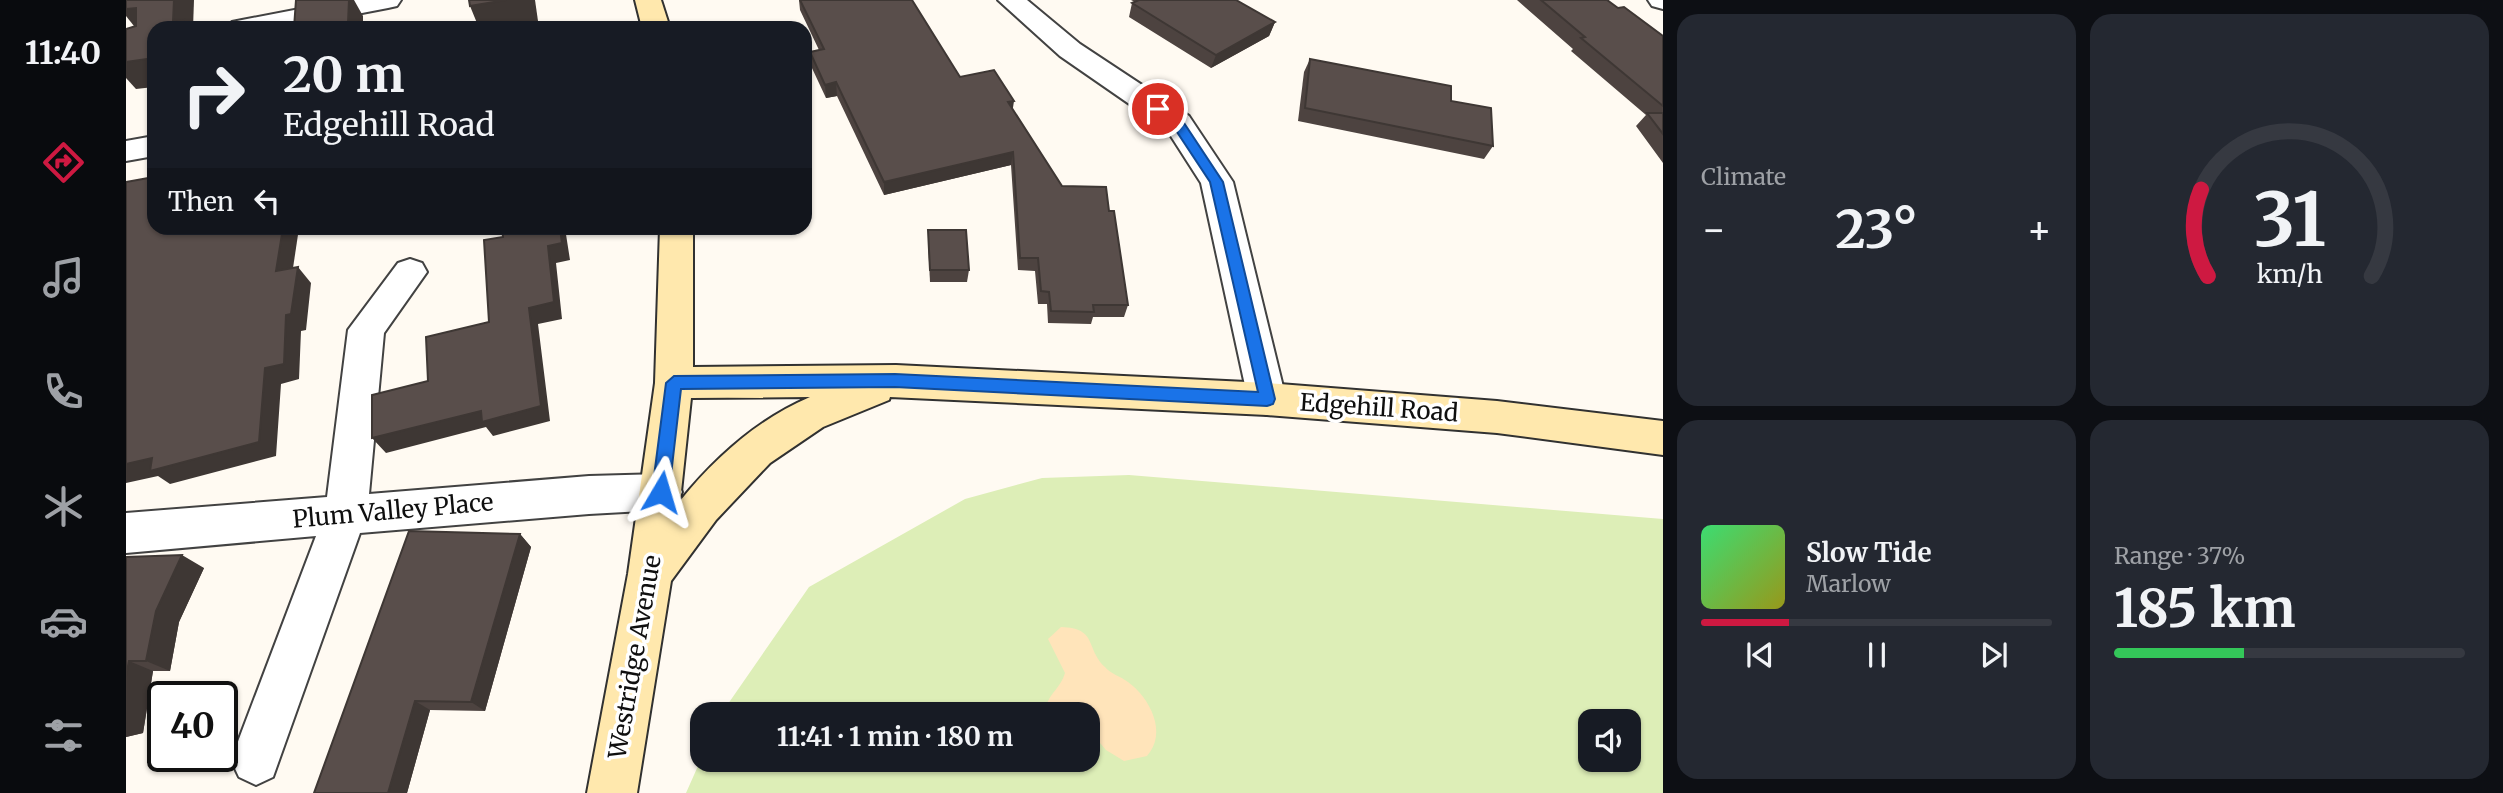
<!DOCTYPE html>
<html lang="en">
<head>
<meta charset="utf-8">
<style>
  body { margin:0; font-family:Merriweather,serif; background:#242831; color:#f1f3f6; height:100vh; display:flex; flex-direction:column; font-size:26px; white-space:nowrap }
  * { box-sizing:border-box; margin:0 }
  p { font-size:23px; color:#9ea1a6 }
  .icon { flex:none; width:38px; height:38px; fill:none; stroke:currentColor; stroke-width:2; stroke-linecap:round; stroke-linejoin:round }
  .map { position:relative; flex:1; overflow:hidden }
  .drawer { display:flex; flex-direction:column; gap:14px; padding:14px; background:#0d0f14; width:840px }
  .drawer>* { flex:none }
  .top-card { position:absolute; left:21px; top:21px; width:665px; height:214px; border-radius:21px; box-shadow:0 2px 5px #0004; background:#171b24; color:#f1f3f6; overflow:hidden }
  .buttons { position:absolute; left:1452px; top:709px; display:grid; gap:14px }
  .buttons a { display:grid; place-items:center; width:63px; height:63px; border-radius:14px; background:#171b24; box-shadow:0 2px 5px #0004; font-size:35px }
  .speed { position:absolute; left:21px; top:681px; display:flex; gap:14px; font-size:35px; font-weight:700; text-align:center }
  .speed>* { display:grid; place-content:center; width:91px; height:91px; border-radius:50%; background:#171b24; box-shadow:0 2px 5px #0004; line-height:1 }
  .speed .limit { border:4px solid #111; border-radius:10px; background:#fff; color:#111 }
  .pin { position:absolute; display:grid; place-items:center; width:60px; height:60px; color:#fff; margin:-30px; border:4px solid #fff; border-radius:50%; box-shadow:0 2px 7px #0007 }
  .me { position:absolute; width:77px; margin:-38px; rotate:7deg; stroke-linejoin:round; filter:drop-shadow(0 0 5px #0008) }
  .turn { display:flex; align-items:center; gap:24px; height:147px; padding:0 21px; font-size:32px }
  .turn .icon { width:91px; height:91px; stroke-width:2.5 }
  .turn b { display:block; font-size:49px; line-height:60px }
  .then { display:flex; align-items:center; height:66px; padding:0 21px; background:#0003; gap:14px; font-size:26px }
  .big { font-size:52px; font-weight:700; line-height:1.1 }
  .drawer .widget { flex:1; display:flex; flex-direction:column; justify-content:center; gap:10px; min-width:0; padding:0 24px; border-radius:21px; background:#242831 }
  .drawer .dial { align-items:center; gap:0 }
  .dial svg { height:182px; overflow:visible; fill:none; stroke:#363941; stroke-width:7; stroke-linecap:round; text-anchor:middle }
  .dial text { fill:#f1f3f6; stroke:none }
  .song { display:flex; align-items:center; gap:21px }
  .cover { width:84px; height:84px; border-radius:10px; background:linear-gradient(135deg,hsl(140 70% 55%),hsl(60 70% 35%)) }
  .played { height:7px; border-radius:4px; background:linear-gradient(90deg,#ce1941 25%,#363941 25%) }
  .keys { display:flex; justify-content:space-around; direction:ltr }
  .heat { display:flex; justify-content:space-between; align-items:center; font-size:38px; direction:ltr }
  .charge { height:10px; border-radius:5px; background:linear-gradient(90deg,#34c759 37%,#363941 0) }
  .drawer .tiles { flex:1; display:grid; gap:14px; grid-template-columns:repeat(2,1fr) }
  .trip { position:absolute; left:564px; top:702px; width:410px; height:70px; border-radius:21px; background:#171b24; box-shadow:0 2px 5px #0004; font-weight:700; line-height:70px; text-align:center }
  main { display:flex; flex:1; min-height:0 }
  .menu { display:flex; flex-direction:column; width:126px; justify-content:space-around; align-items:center; background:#090b0e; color:#9ea1a6 }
  .menu .icon { width:49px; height:49px }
  .menu .on { color:#ce1941 }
  .menu b { font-size:32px; color:#f1f3f6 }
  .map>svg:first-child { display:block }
</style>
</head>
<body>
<main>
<nav class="menu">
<b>11:40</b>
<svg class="icon on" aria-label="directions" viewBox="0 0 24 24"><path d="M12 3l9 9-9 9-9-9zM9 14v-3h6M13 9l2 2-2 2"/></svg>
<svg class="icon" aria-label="music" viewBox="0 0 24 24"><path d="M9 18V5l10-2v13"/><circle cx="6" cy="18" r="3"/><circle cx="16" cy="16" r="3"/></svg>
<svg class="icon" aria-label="phone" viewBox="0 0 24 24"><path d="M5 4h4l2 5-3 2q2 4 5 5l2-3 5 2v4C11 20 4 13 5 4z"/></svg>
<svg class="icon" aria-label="climate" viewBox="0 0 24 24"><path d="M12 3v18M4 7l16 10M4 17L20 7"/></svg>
<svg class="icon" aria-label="car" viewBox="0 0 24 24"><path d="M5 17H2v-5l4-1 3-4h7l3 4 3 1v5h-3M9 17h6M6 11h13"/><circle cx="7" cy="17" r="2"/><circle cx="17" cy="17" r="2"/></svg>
<svg class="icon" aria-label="filters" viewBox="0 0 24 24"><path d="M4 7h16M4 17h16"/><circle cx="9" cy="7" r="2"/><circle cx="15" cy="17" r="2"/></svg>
</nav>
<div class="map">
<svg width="1537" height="793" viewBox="0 0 1537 793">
  <rect width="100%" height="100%" fill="#fffaf2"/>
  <path fill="#ddeeb7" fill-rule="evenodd" d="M1003 475 1537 519V793H560L576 757V760H961V714H595L683 587 839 499 916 478ZM1465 721H1503V760H1465Z"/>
  <path fill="#ffe4ba" d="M935 627C972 628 959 648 979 667 985 674 994 676 1002 682 1024 698 1042 733 1021 756L998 761 980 750 961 728V714H925L920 706C924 693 935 687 939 673L922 639Z"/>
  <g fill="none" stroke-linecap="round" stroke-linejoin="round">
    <g stroke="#424242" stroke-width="4">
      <g id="street">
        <polygon points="220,0 275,0 271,6 262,8 158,28 102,28 106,22 116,20"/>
        <polygon points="872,0 901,0 954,44 1063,116 1107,182 1160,399 1155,410 1141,415 1127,410 1122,399 1075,183 1041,130 934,56"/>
        <polygon points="1522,0 1537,0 1537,9 1526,6"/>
        <polygon points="28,136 28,156 0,161 0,141"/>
        <polygon points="284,259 296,263 301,272 258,333 243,494 463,476 535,474 550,479 556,492 550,505 535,510 463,514 234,533 147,777 130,785 113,777 105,760 190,536 0,553 0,513 201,497 222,330 272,263"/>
      </g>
    </g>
    <g stroke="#313131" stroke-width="4">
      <g id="secondary">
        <polygon points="509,0 535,0 544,28 516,28"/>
        <path d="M534 228H567V367L770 365 1141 383 1371 401 1537 421V455L1371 433 1141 415 764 397 763 400 697 427 644 463 590 520 545 581 511 793H461L502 574 529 383ZM684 397C632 419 589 458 554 501L565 398Z"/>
      </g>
    </g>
    <use href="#street" fill="#fff" fill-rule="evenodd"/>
    <use href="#secondary" fill="#ffe8ad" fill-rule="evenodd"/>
  </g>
  <g fill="#4d4340">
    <polygon points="673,0 786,0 834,77 886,109 936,186 983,211 1002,305 998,317 967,317 965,324 922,323 921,304 912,304 909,271 892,270 885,165 758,195 711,96 700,98 685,66 684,52 693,50 674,10"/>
    <polygon points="1005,0 1110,0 1149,22 1143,36 1085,68 1003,17 1006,3 1009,2"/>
    <polygon points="1391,0 1481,0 1492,8 1537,36 1537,163 1510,126 1520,115 1445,51 1447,49"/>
    <polygon points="1184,59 1325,101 1367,146 1358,159 1172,121 1178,72"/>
    <polygon points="802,230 843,270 841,282 804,282 802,243"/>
    <polygon points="394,534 405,547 359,711 304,710 281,793 188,793"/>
    <polygon points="0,557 78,568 53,622 44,671 27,671 17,733 0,737"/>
  </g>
  <g fill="#3e3734">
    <polygon points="48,0 68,0 67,28 51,28 47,22"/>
    <polygon points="223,0 228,0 237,16 237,28 192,28"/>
    <polygon points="380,0 409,0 412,21 377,28 353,28 344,6"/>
    <polygon points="10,8 16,36 0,16 0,9"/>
    <polygon points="1149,22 1143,36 1085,68 1090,55"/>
    <polygon points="28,58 28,87 10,89 0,78 0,62"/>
    <polygon points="710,82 711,96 700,98 699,85"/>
    <polygon points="888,101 886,114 882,102"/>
    <polygon points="887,152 885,165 758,195 758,182"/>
    <polygon points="157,228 173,228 164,288 150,271"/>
    <polygon points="434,228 439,228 444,260 430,263 436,319 412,324 424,421 367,436 360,427 260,453 246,438 403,308 422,246"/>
    <polygon points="172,267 185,283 180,330 175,331 173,379 155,384 150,456 44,484 32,476 0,483 0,464 139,368 160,315"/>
    <polygon points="394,534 405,547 359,711 345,702"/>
    <polygon points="56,555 78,568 53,622 44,671 20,661 30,611"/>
    <polygon points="3,661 27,671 17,733 0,737 0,676"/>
    <polygon points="289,701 304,710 281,793 262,793"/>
  </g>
  <g fill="#594e4b" stroke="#3e3734" stroke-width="2">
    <polygon points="0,0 48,0 47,22 58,20 56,28 28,28 28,58 0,62 0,29 10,26 10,8 0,9"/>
    <polygon points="170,0 223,0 222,23 192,28 168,28"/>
    <polygon points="343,0 380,0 344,6"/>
    <polygon points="674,0 786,0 834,77 868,70 888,101 882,102 936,186 980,187 983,211 988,211 1002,305 967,305 968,312 925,311 923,292 915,291 912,258 894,258 887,152 758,182 710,82 699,85 684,52 698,49"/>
    <polygon points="1013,0 1110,0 1149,22 1090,55 1006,3"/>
    <polygon points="1415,0 1481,0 1492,8 1498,7 1537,36 1537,106 1455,38 1459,37"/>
    <polygon points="1184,59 1325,86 1325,101 1365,108 1367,146 1179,108"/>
    <polygon points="1521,113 1537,113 1537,134"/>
    <polygon points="28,177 28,228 157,228 150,271 172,267 165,314 160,315 158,364 139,368 133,442 24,471 26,458 0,464 0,182"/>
    <polygon points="376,228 434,228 436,243 422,246 428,302 403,308 415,406 356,422 355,411 246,438 246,395 302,381 300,337 363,322 358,240 377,237"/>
    <polygon points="802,230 840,230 843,270 804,270"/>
    <polygon points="283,531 394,534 345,702 289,701 262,793 188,793"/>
    <polygon points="56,555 30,611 20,661 3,661 0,676 0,557"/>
  </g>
  <polygon fill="#1a73e8" stroke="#114b97" stroke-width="2" points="1032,105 1056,120 1097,182 1149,399 1147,404 1141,406 769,387 555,389 543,492 541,497 535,500 529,497 526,492 540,383 548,376 769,374 1132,392 1084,182 1047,126 1027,112 1026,109"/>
  <g text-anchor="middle" stroke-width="7" stroke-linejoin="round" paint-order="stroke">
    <g font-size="24" fill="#0f0f0f" stroke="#fff">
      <text transform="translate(1253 408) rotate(4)" y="8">Edgehill Road</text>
      <text transform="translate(267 511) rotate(-5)" y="8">Plum Valley Place</text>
      <text transform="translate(509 657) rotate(-80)" y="8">Westridge Avenue</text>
    </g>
  </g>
</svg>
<div class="buttons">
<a><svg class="icon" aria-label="sound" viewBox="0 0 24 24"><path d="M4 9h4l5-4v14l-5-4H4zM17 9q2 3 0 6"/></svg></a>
</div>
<div class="speed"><div class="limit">40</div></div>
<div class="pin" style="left:1032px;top:109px;background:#d93025"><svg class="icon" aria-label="arrive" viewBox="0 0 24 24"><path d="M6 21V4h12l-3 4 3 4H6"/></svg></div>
<svg class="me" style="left:535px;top:492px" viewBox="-20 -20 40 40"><path d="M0-17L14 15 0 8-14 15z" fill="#1a73e8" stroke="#fff" stroke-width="4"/></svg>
<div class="trip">11:41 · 1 min · 180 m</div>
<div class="top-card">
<div class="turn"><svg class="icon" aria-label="right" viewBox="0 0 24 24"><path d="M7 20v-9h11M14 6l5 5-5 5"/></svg><div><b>20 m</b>Edgehill Road</div></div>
<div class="then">Then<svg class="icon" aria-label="left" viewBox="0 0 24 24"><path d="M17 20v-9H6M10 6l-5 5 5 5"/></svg></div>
</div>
</div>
<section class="drawer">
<div class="tiles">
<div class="widget"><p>Climate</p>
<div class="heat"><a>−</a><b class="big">23°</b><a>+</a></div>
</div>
<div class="widget dial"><svg viewBox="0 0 100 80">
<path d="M14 69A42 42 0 1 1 86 69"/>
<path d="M14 69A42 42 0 0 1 11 31" stroke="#ce1941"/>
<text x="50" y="56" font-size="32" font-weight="700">31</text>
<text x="50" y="72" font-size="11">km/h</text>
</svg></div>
<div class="widget">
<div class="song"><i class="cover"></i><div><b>Slow Tide</b><p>Marlow</p></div></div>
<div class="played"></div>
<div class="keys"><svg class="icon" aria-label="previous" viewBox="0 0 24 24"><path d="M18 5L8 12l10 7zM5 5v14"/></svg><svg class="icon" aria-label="pause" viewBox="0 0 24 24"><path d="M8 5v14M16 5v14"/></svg><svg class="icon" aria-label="next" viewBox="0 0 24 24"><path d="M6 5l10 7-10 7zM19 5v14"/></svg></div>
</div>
<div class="widget"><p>Range · 37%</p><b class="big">185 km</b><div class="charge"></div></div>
</div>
</section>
</main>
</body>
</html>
